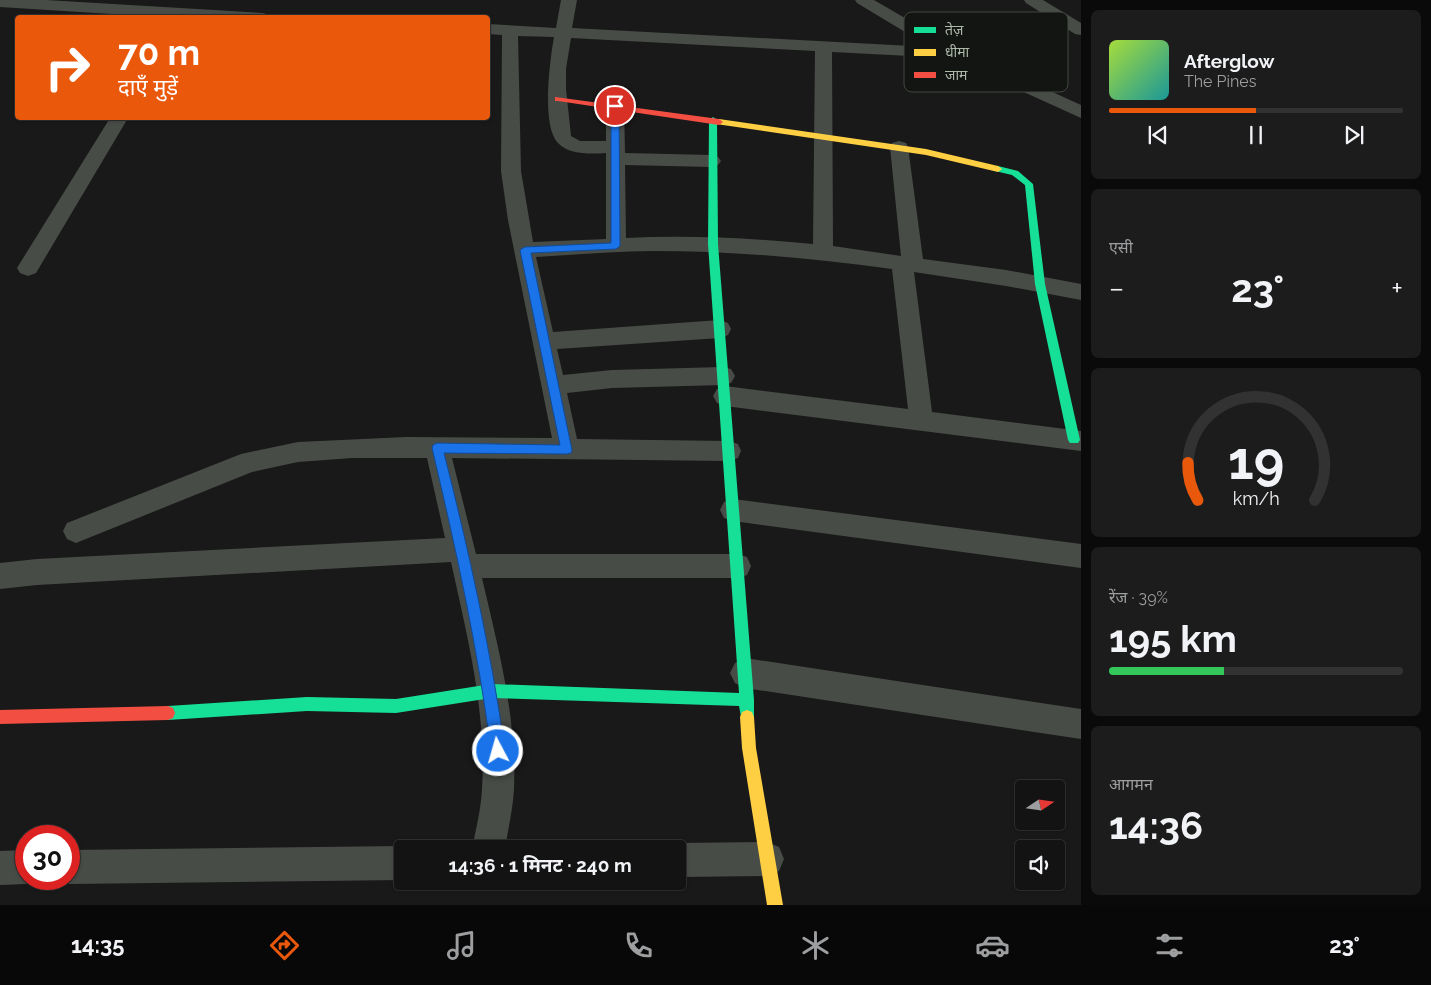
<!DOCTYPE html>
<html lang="hi">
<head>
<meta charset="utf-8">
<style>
  body { margin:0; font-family:Raleway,"Noto Sans Devanagari",sans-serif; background:#1c1c1c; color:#f1f3f6; height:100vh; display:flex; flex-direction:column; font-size:19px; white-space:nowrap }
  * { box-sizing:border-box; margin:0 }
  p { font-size:16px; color:#9d9ea0 }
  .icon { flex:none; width:28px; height:28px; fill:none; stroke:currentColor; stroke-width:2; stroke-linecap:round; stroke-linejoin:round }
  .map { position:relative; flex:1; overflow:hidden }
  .drawer { display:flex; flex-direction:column; gap:10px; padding:10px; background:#0a0a0a; width:350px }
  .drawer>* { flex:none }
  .hud { position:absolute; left:15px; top:15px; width:475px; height:105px; border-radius:5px; box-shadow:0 1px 4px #0004,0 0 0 1px #323233; background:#ea580c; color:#fff; overflow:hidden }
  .needle { width:32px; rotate:77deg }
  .buttons { position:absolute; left:1015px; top:780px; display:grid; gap:10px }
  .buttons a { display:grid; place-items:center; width:50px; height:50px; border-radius:5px; background:#131313; box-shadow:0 1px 4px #0004,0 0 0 1px #323233; font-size:25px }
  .speed { position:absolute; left:15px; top:825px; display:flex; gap:10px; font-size:25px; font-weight:700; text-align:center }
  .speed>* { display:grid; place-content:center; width:65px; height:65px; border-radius:50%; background:#131313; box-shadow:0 1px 4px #0004,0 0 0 1px #323233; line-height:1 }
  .speed .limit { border:8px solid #d22; background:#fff; color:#111 }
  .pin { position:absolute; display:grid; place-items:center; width:42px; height:42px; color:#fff; margin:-21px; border:2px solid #fff; border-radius:50%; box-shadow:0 1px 5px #0007 }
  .me { position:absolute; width:55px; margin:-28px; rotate:354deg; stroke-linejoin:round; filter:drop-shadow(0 0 4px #0008) }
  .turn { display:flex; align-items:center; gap:18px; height:105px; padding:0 20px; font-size:22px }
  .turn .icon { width:65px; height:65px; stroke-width:2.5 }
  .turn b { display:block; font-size:35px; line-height:42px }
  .big { font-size:38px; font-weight:700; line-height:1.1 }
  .drawer .card { flex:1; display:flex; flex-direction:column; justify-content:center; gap:8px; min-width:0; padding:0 18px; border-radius:8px; background:#1c1c1c }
  .drawer .dial { align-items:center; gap:0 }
  .dial svg { height:130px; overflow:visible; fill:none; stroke:#323233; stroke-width:7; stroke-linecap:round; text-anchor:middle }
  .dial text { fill:#f1f3f6; stroke:none }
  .song { display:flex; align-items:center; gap:15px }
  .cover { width:60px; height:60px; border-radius:8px; background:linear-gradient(135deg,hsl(80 70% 55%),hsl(180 70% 35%)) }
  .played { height:5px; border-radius:2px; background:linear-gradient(90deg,#ea580c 50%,#323233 50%) }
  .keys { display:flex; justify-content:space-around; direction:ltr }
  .heat { display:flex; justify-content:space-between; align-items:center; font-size:28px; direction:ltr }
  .charge { height:8px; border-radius:4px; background:linear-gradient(90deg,#34c759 39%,#323233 0) }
  .trip { position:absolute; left:394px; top:840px; width:292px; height:50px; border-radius:5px; background:#131313; box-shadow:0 1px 4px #0004,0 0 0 1px #323233; font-weight:700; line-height:50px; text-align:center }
  .menu { display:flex; height:80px; justify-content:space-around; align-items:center; background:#080808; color:#9d9ea0 }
  .menu .icon { width:35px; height:35px }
  .menu .selected { color:#ea580c }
  .menu b { font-size:22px; color:#f1f3f6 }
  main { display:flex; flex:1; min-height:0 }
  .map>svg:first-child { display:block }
</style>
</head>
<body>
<main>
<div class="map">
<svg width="1081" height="905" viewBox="0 0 1081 905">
  <rect width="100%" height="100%" fill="#191919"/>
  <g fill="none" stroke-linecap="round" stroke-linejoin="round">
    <g fill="#484c47" fill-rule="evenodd">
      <polygon points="0,0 46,0 263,13 269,15 271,18 175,18 0,7"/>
      <path d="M561 0H577L572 28 930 47 857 3 855 0H874L958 49 1081 105V118L949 58 832 52 833 246 901 256 890 147 892 143 899 141 906 143 908 147 923 259 1006 270 1081 284V300L1006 286 914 272 932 412 1081 431V451L725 406 717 403 713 396 717 389 725 386 908 409 892 269C813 258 734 251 654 251 615 251 575 255 536 257L553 332 720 320 728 323 731 329 728 335 720 338 557 349 563 375 612 370 723 367 731 369 735 376 731 383 723 385 612 388 567 393 577 439 729 441 738 444 741 451 738 458 729 461 452 458 476 554H737L747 557 751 566 747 575 737 578H482C498 647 517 718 514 789 513 809 508 829 505 849H472C476 829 481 809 482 789 487 713 467 635 451 562L37 585 0 589V563L37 559 445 538 427 458H352L298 462 252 472 76 543 67 539 63 531 67 523 241 454 298 442 406 437 552 438 508 220 501 171 502 35 488 34V24L556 28ZM518 36 554 37C550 60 541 126 558 143 569 155 591 154 606 153V239L533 242 521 171ZM571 38 815 51 813 244C751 238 688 235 626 238L625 165 711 167 718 165 721 161 718 157 711 155 625 153 624 106 621 102 615 101 609 102 606 106V141H580L571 136 566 89V69Z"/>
      <polygon points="1024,0 1043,0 1081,23 1081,35 1075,34 1026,3"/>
      <polygon points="110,118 128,118 36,273 28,276 20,273 17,268"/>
      <polygon points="733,499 1081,544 1081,568 733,521 724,518 720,510 724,502"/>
      <polygon points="745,658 1081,709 1081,739 745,688 735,683 730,673 735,663"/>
      <polygon points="767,842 779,847 784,859 779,871 767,876 678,877 678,849 666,849 678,843"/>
      <polygon points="402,846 408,849 402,849 402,880 69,884 57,879 69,879 69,850"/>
      <polygon points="26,850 26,879 38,879 26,884 0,885 0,851"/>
    </g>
    <g fill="#16e098" fill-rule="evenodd">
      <polygon points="713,117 717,120 718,244 754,700 754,717 752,722 747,724 742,722 739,706 491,698 396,713 307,711 168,720 163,718 161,713 163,708 168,706 307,697 396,699 491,684 739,693 708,244 709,120"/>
      <polygon points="998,166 1018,171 1033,184 1045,284 1080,440 1078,443 1070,443 1068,440 1035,284 1025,185 1012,175 995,171 995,167"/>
    </g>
    <g fill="#ffcf43" fill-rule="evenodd">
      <polygon points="719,119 926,149 998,166 1002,169 998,172 926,155 716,124 716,120"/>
      <polygon points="747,710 752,712 754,717 756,748 783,905 767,905 742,748 740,717 742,712"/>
    </g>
    <g fill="#f24e42" fill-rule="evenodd">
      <polygon points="555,97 719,119 723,122 719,125 558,101 555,101"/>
      <polygon points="168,706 173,708 175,713 173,718 168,720 0,724 0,710"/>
    </g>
  </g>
  <path fill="#1a73e8" stroke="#114b97" d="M615 103 619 106 620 246 616 249 531 253 572 450 571 453 567 454 444 453C469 552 491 650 505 751L503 756 498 758 493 756 491 751C478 649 456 549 432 448L433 445 437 443 560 445 520 250 525 247 611 243V106Z"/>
  <rect x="904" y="12" width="164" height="80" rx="8" fill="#131513" stroke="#424740" stroke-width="1"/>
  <rect x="914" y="27" width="22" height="6" fill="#16e098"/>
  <rect x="914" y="49" width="22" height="7" fill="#ffcf43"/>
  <rect x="914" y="72" width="22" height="6" fill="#f24e42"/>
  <g font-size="14" fill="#afbaaa">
    <text x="945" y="35">तेज़</text>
    <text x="945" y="57">धीमा</text>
    <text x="945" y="80">जाम</text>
  </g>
</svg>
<div class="buttons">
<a><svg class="needle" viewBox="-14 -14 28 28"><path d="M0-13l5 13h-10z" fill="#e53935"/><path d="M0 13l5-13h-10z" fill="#9d9ea0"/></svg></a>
<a><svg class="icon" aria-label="sound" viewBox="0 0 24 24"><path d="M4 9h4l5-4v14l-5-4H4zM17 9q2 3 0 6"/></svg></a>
</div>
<div class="speed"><div class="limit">30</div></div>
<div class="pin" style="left:615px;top:106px;background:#d93025"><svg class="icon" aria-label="arrive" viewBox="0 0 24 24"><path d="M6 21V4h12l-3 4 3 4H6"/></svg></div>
<svg class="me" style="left:498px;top:751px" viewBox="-20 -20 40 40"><circle r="17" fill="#1a73e8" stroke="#fff" stroke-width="3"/><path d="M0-11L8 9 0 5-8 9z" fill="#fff"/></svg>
<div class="trip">14:36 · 1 मिनट · 240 m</div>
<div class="hud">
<div class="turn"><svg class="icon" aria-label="right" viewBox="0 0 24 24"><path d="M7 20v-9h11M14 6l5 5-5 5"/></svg><div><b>70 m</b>दाएँ मुड़ें</div></div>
</div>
</div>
<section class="drawer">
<div class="card">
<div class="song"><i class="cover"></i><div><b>Afterglow</b><p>The Pines</p></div></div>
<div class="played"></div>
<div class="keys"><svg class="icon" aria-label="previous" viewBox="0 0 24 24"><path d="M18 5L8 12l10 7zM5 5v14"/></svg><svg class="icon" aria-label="pause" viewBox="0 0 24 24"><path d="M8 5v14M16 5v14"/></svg><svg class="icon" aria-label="next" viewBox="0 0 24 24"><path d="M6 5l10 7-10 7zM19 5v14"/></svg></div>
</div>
<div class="card"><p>एसी</p>
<div class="heat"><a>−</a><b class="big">23°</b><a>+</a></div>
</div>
<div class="card dial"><svg viewBox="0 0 100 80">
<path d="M14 69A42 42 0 1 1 86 69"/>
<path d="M14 69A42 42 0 0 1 8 46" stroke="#ea580c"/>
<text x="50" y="56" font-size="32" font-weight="700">19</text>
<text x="50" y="72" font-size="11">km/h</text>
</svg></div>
<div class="card"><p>रेंज · 39%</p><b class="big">195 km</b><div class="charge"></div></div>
<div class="card"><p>आगमन</p><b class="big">14:36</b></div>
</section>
</main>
<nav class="menu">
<b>14:35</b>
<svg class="icon selected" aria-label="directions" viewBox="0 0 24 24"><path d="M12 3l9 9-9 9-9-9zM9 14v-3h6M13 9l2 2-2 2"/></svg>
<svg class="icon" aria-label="music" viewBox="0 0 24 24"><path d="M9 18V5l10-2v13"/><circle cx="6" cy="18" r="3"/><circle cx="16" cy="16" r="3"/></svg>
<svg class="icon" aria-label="phone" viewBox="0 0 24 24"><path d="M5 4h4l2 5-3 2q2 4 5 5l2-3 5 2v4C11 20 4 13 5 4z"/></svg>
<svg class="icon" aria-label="climate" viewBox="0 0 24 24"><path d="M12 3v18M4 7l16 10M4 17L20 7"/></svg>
<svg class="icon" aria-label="car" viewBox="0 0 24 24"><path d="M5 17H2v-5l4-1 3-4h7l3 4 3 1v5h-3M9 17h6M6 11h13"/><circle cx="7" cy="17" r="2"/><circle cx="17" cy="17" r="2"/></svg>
<svg class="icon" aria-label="filters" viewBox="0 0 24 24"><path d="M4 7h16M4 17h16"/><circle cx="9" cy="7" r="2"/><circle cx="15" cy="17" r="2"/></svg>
<b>23°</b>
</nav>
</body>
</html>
